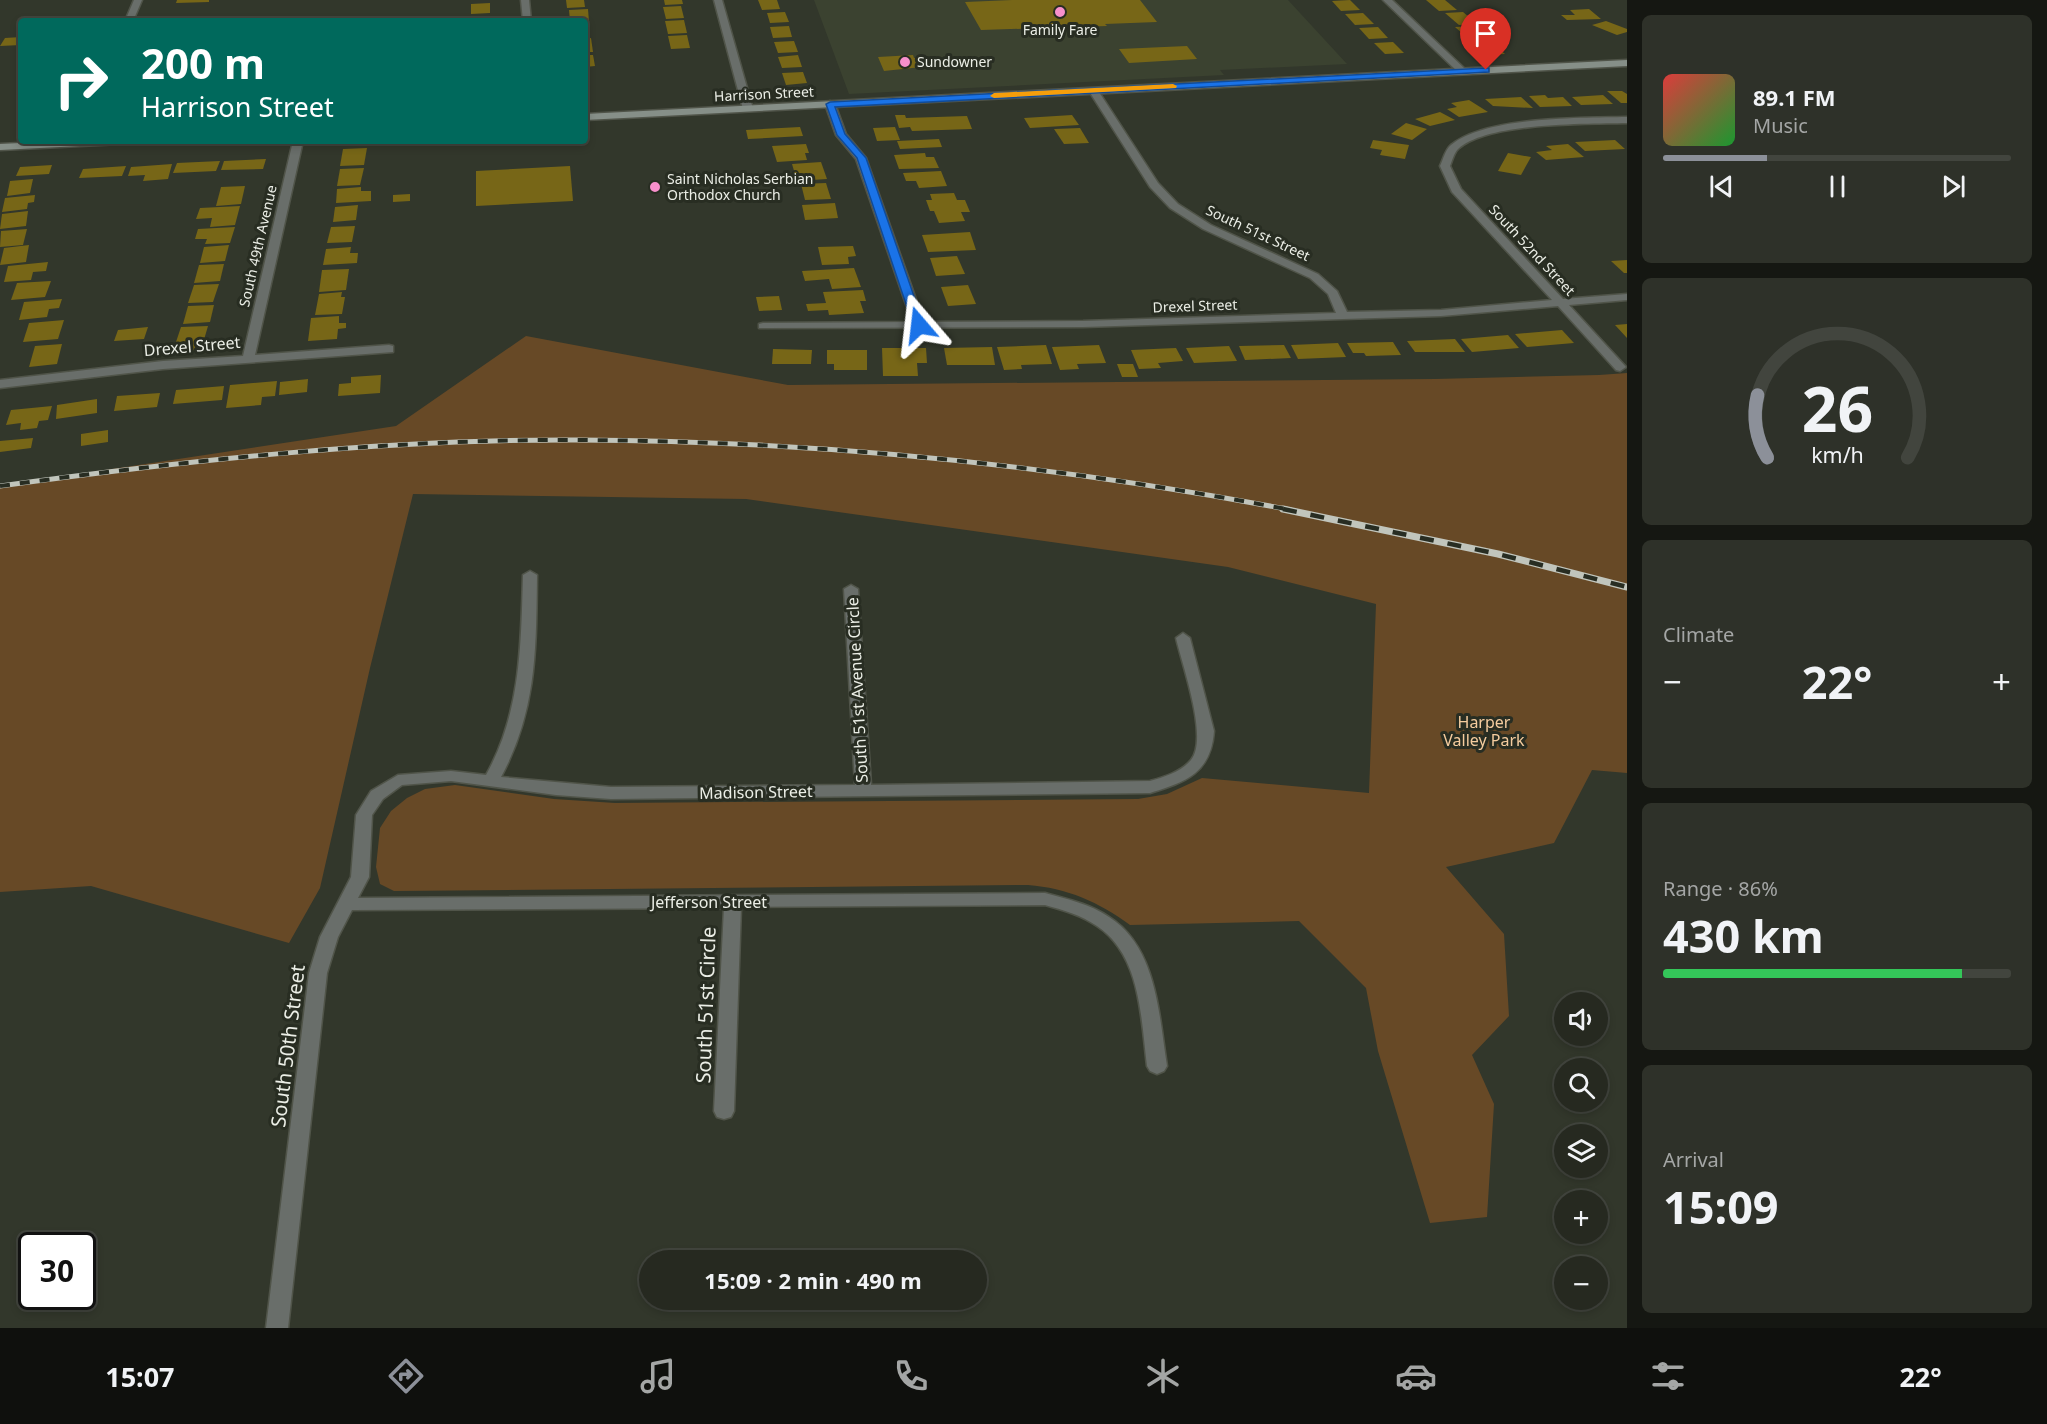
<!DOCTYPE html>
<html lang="en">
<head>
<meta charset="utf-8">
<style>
  body { margin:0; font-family:"Noto Sans",sans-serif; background:#2e3129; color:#f1f3f6; height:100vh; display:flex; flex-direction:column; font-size:22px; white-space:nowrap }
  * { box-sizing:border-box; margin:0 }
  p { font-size:20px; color:#a4a6a5 }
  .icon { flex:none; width:33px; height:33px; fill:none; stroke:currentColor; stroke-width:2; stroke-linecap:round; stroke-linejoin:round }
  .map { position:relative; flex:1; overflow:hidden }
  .details { display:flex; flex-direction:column; gap:15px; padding:15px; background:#151712; width:420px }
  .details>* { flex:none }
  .hud { position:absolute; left:18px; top:18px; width:570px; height:126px; border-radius:6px; box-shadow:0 3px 9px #0003,0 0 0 2px #42453e; background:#00695c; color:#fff; overflow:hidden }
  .tools { position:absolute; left:1554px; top:992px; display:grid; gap:12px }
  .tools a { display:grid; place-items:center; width:54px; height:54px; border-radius:50%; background:#262920; box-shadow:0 3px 9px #0003,0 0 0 2px #42453e; font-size:30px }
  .speed { position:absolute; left:18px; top:1232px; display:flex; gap:12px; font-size:30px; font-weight:700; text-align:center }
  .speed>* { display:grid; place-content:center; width:78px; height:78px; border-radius:50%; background:#262920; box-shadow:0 3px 9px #0003,0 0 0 2px #42453e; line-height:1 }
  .speed .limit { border:3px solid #111; border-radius:9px; background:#fff; color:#111 }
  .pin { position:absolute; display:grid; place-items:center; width:51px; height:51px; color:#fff; margin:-62px -26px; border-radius:50% 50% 50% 0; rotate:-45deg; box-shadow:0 0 6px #0007 }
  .pin .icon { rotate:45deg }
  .me { position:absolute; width:66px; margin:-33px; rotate:343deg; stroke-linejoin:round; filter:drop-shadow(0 0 4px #0008) }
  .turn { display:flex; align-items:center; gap:21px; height:126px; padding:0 24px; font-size:27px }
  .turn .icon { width:78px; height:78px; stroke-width:2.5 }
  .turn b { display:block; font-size:42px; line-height:51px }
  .big { font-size:45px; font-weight:700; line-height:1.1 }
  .details .widget { flex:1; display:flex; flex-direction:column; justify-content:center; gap:9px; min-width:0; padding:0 21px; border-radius:9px; background:#2e3129 }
  .details .dial { align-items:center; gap:0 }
  .dial svg { height:156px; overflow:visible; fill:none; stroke:#42453e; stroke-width:7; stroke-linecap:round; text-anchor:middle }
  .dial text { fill:#f1f3f6; stroke:none }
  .song { display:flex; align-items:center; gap:18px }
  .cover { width:72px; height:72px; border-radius:9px; background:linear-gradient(135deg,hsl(0 70% 55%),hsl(130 70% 35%)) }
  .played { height:6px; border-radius:3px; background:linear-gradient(90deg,#8c9099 30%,#42453e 30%) }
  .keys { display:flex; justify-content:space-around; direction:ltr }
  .heat { display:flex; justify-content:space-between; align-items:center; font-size:33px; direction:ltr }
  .charge { height:9px; border-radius:4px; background:linear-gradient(90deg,#34c759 86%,#42453e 0) }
  .trip { position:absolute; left:639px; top:1250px; width:348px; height:60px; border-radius:30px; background:#262920; box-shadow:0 3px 9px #0003,0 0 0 2px #42453e; font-weight:700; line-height:60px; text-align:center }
  .tabs { display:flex; height:96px; justify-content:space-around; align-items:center; background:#0f100d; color:#a4a6a5 }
  .tabs .icon { width:42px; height:42px }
  .tabs .current { color:#8c9099 }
  .tabs b { font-size:27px; color:#f1f3f6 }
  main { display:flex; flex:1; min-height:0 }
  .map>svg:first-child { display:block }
</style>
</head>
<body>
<main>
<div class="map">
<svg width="1627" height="1328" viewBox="0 0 1627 1328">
  <rect width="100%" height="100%" fill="#32372b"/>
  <polygon fill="#3b4230" points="814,0 1288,0 1347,64 1220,70 1224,75 849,94"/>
  <path fill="#674926" d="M526 336 788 385 1435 379 1599 375 1627 373V773L1592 770 1554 843 1446 867 1504 934 1509 1016 1472 1055 1494 1104 1487 1217 1430 1223 1378 1051 1366 988 1299 921 1130 925C1099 902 1067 888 1028 885L394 891 380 884 376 867 380 828 391 811 407 798 425 789 455 785 554 799 615 803 1138 799 1167 794 1202 778 1369 793 1376 604 1228 567 746 499 413 494 370 668 320 888 289 943 91 886 0 892V486L396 426Z"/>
  <g fill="#776617">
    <polygon points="177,0 209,0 209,2 176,3"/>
    <polygon points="566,0 584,0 585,7 567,8"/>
    <polygon points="664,0 682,0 683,4 665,5"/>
    <polygon points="758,0 777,0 780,9 762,10"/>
    <polygon points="1012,0 1140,0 1157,22 1105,24 1107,26 981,30 965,2"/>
    <polygon points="1350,0 1360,10 1341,11 1332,1"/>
    <polygon points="1426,0 1445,0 1457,10 1439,11"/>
    <polygon points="490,3 490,13 471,14 471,4"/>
    <polygon points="681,6 684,18 666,19 663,7"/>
    <polygon points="588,9 589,22 570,21 569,10"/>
    <polygon points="1589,9 1601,19 1567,20 1561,15 1575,15 1570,10"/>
    <polygon points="785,12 789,22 770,23 767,13"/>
    <polygon points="1463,12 1477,24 1459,25 1445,13"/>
    <polygon points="1363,13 1374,24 1355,25 1345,14"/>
    <polygon points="684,20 687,33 668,34 665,21"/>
    <polygon points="1606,21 1627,29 1627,32 1617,35 1592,25"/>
    <polygon points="789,26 792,37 773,38 770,27"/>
    <polygon points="1474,26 1489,39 1470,40 1455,27"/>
    <polygon points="1378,27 1388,38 1369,39 1359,28"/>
    <polygon points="687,35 690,48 671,49 668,36"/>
    <polygon points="21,37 21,45 0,46 5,38"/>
    <polygon points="591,38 593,52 585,52 585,39"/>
    <polygon points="794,41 798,52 778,53 774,42"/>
    <polygon points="1490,41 1505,54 1486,55 1471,42"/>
    <polygon points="1393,42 1404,53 1385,54 1374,43"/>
    <polygon points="1187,46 1197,59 1129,63 1119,49"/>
    <polygon points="585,55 593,55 595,66 585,67"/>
    <polygon points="798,55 802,67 782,68 778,57"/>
    <polygon points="913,55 914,58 927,57 931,66 884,71 878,57"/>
    <polygon points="803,72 807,83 786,85 782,73"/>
    <polygon points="1607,91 1622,91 1627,94 1627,103 1621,103"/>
    <polygon points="1545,95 1548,98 1563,97 1572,106 1540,107 1529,96"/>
    <polygon points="1603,95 1613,104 1581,105 1572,97"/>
    <polygon points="1521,97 1533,108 1493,106 1485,99"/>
    <polygon points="1469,100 1488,112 1459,117 1447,109 1457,107 1451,103"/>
    <polygon points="1440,112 1455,120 1430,126 1415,119"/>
    <polygon points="895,115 905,115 906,118 967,116 972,129 912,131 910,127 899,128"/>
    <polygon points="1072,115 1079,125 1030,128 1024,118"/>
    <polygon points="1406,123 1427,129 1412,140 1391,134"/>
    <polygon points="800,127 803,136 748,139 746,130"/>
    <polygon points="895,127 900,140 877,141 873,128"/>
    <polygon points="1080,128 1089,143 1064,144 1054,129"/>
    <polygon points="939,139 942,147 900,149 897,141"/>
    <polygon points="1373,140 1409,145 1405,159 1380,155 1382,150 1370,148"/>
    <polygon points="1615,140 1625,149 1585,151 1575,142"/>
    <polygon points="806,144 809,153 805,153 807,160 777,162 772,146"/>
    <polygon points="1568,144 1584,157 1546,160 1536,152 1552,150 1546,146"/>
    <polygon points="367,148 364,165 340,166 343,149"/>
    <polygon points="925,153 926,157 934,157 939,168 899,169 894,155"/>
    <polygon points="1508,153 1531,157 1521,175 1498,171"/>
    <polygon points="266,159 263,169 221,170 224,161"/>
    <polygon points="220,161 216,171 173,173 177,163"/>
    <polygon points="821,162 827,179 797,181 792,164"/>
    <polygon points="172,164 168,179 143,181 145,175 128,176 131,167"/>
    <polygon points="52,165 49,174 16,176 20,167"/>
    <polygon points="126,166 122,176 79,178 83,169"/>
    <polygon points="570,166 573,201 476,206 476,171"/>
    <polygon points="364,168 360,185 337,186 340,169"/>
    <polygon points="941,171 947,186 919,188 916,181 906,181 903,173"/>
    <polygon points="33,179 30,193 7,196 10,181"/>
    <polygon points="826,183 831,199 805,200 801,184"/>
    <polygon points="245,186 241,204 216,206 221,187"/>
    <polygon points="361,187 361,191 371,191 371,201 336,203 337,189"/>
    <polygon points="954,193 957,200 965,200 970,212 961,212 965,221 939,223 934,211 930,211 926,200 932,200 930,194"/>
    <polygon points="410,194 410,201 393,202 393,195"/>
    <polygon points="35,195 34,202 28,203 27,209 2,212 5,198"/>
    <polygon points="835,203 838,218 805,220 802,205"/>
    <polygon points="358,205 356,220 333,222 335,207"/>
    <polygon points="240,206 235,225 210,227 212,218 196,219 200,208"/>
    <polygon points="28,211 26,226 0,229 2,214"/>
    <polygon points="355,226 352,242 327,243 331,227"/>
    <polygon points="235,227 230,243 205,244 207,239 195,239 198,229"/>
    <polygon points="27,229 23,245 0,247 1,231"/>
    <polygon points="970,232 976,250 928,252 922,235"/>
    <polygon points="29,245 26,262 0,265 4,248"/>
    <polygon points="229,245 225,261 200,263 204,247"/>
    <polygon points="853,246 856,256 848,257 849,264 822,265 818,247"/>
    <polygon points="351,247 350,253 358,253 357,263 323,265 326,249"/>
    <polygon points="957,256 965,274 936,276 930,258"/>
    <polygon points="1627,260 1627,273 1624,273 1611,261"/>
    <polygon points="48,262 46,271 33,272 31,280 4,282 8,266"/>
    <polygon points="224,264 220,281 194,283 199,265"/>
    <polygon points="854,268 861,287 832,289 829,279 805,281 802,271"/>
    <polygon points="349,269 346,290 319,292 322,270"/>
    <polygon points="51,281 45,297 11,300 17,283"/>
    <polygon points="219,284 213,302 188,303 194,285"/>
    <polygon points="968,285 976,304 948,306 941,287"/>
    <polygon points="863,290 866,301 860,301 864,313 829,315 828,310 808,311 806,304 826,303 823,292"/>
    <polygon points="342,292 341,297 345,297 342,314 315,315 319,294"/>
    <polygon points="779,296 782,310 759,311 756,297"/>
    <polygon points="62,299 59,308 49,309 47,317 19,320 24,302"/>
    <polygon points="214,305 210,322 183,324 188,306"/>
    <polygon points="339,316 339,323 346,323 346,328 338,329 337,339 308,341 311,318"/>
    <polygon points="64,320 58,339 23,342 29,323"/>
    <polygon points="1627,324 1627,338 1615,325"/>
    <polygon points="208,326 201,350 173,351 181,327"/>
    <polygon points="148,327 144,339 114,341 118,330"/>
    <polygon points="1562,330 1574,343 1527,347 1515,334"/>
    <polygon points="1508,335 1519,348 1472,352 1461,339"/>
    <polygon points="1455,339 1465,352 1415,352 1407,341"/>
    <polygon points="1393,342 1401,355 1366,356 1364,353 1353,353 1347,343"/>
    <polygon points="1338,343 1346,357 1298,359 1291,345"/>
    <polygon points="62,344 57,364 29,367 35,346"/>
    <polygon points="1046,345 1052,364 1021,365 1022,369 1004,370 997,347"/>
    <polygon points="1099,345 1106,363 1077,364 1079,369 1060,370 1052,347"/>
    <polygon points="1284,345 1291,358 1245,360 1239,346"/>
    <polygon points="1229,346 1237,361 1194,363 1186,348"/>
    <polygon points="992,347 995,365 947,365 944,348"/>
    <polygon points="882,348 926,348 927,363 917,363 918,376 883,376"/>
    <polygon points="1176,348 1183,361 1158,363 1161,368 1139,369 1131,350"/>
    <polygon points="773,349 812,350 811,364 772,364"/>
    <polygon points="827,350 867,350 867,370 834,370 834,364 827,364"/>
    <polygon points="1117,364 1133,364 1138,377 1122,377"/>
    <polygon points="381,375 380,393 338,396 339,384 351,383 351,377"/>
    <polygon points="308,379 307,392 279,395 280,382"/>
    <polygon points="277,381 275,396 262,397 261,405 226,408 230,385"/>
    <polygon points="224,386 222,400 173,404 176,390"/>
    <polygon points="160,393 157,407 114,411 117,396"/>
    <polygon points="97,399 97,413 56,419 57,405"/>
    <polygon points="52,406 48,420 39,421 37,428 20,430 21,423 6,425 11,410"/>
    <polygon points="108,430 108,442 81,446 81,434"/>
    <polygon points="33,438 31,448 0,452 0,441"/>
  </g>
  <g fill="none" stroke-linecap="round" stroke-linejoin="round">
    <g stroke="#505449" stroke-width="3">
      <g id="minor">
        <polygon points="134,0 142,0 133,21 125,21"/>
        <polygon points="521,0 529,0 531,21 523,21"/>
        <polygon points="714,0 722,0 753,109 751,111 743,109"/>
        <polygon points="1383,0 1392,0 1465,69 1465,73 1459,73"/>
        <path d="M1091 89H1097L1158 183 1178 204 1211 225 1318 274 1337 291 1347 312 1441 310 1552 300 1452 192 1440 166C1443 160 1445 150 1451 145 1486 116 1582 118 1627 117V123C1587 124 1488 122 1458 149 1454 153 1452 161 1450 166L1461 189 1563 299 1627 294V300L1569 305 1626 367 1620 371 1616 370 1558 306 1441 316 1083 327 759 328V324L763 323 912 322 856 159 836 135 825 104 830 101 835 104 846 134 866 158 924 322 1083 321 1336 313 1328 294 1310 278 1203 229 1170 208 1150 187 1089 91Z"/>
        <polygon points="293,141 303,141 255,355 389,345 393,346 393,352 163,369 0,388 0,380 163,361 243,356"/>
        <path d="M530 571 537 575C536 649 537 710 501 777L611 787 855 785 844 589 851 585 858 589 871 785 1150 781C1164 777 1181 772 1191 760 1209 738 1182 665 1176 638L1183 633 1190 638 1214 731C1211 773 1186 782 1150 793L611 799 556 795 451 781 402 785 383 799 372 815 369 877 358 898 1045 893C1067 899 1090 904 1109 917 1157 947 1159 1016 1167 1066L1164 1071 1157 1074 1150 1071 1147 1066C1141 1019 1141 955 1097 926 1081 915 1063 910 1045 905L741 907 734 1111 731 1117 724 1119 717 1117 714 1111 724 908 352 910 338 937 327 973 288 1328H266L309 973 320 937 351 877 356 815 371 791 398 775 451 771 486 775C521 713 521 644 523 575Z"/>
      </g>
    </g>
    <g stroke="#505449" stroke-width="3">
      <g id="secondary">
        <polygon points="1627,60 1627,66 585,120 585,114"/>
        <polygon points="61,141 125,141 120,144 0,150 0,144"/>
      </g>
    </g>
    <use href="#minor" fill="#696e6a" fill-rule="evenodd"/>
    <use href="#secondary" fill="#868f88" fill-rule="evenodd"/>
    <g stroke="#c1c5bc" stroke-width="5">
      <path id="rail-far1" d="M0 486C191 460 385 439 578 440 817 441 1056 465 1291 510"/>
    </g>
    <g stroke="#c1c5bc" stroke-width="7">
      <polyline id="rail" points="1283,509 1498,554 1627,587"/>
    </g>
    <use href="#rail-far1" stroke="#282d22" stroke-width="4" stroke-dasharray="10" stroke-linecap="butt"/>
    <use href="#rail" stroke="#282d22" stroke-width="4.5" stroke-dasharray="14" stroke-linecap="butt"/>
  </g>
  <polygon fill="#1a73e8" stroke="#114b97" stroke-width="1.5" points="1486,68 1489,68 1489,72 835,107 845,134 866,158 924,325 919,328 913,325 857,158 837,135 826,104 830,102"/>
  <polygon fill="#f59e0b" points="1173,84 1177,86 1176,88 994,98 990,96 994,93"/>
  <g fill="#f890cc" stroke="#282d22" stroke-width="2">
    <circle cx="1060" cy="12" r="6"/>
    <circle cx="905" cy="62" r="6"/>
    <circle cx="655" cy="187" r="6"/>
  </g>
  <g text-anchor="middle" stroke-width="6" stroke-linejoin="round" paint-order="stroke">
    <g font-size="14" fill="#ebeee6" stroke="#282d22" text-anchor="start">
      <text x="1060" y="35" text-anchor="middle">Family Fare</text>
      <text x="917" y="67">Sundowner</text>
      <text x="667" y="184">Saint Nicholas Serbian<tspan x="667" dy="16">Orthodox Church</tspan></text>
    </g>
    <g font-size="14" fill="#ebeee6" stroke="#282d22">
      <text transform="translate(764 94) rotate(-3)" y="5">Harrison Street</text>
      <text transform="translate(1258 233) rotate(25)" y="5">South 51st Street</text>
      <text transform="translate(258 246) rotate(-77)" y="5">South 49th Avenue</text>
      <text transform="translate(1532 250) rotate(47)" y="5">South 52nd Street</text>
      <text transform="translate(1195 306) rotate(-2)" y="5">Drexel Street</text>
    </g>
    <g font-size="16" fill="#ebeee6" stroke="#282d22">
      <text transform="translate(192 346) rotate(-5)" y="6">Drexel Street</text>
      <text transform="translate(857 690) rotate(-93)" y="6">South 51st Avenue Circle</text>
      <text transform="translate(756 792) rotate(-1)" y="6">Madison Street</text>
      <text x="709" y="908">Jefferson Street</text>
    </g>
    <g font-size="16" fill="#f5cc9e" stroke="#282d22">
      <text x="1484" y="728">Harper<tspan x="1484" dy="18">Valley Park</tspan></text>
    </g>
    <g font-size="20" fill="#ebeee6" stroke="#282d22">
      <text transform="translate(706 1005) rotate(-88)" y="7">South 51st Circle</text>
      <text transform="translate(288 1046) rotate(-83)" y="7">South 50th Street</text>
    </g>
  </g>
</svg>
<div class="tools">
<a><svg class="icon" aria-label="sound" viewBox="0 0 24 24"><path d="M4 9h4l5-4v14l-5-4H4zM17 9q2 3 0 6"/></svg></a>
<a><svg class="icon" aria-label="search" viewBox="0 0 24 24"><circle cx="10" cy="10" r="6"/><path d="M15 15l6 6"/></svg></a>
<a><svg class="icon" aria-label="layers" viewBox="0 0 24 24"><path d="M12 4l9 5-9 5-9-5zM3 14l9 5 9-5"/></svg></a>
<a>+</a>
<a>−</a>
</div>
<div class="speed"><div class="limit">30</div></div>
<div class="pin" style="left:1486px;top:70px;background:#d93025"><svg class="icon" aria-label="arrive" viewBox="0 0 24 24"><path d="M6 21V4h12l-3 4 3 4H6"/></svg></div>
<svg class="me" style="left:919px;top:325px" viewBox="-20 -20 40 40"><path d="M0-17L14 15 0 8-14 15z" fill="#1a73e8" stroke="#fff" stroke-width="4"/></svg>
<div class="trip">15:09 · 2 min · 490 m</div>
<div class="hud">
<div class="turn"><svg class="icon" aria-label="right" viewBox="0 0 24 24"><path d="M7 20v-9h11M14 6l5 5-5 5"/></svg><div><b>200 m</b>Harrison Street</div></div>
</div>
</div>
<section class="details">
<div class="widget">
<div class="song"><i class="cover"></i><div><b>89.1 FM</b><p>Music</p></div></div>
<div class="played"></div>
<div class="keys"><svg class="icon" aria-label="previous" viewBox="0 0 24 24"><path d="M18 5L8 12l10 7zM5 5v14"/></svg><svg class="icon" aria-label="pause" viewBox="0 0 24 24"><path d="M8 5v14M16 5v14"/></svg><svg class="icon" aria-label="next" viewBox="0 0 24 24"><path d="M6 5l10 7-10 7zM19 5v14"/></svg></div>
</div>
<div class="widget dial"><svg viewBox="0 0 100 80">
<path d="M14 69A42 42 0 1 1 86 69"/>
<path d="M14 69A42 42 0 0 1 9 37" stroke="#8c9099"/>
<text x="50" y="56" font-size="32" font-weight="700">26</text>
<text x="50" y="72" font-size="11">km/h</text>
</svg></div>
<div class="widget"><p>Climate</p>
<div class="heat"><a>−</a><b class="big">22°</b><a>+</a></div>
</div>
<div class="widget"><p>Range · 86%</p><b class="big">430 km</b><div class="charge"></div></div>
<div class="widget"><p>Arrival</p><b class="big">15:09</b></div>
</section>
</main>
<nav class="tabs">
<b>15:07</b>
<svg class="icon current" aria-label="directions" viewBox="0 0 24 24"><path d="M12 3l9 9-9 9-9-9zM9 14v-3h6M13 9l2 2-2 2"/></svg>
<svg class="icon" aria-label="music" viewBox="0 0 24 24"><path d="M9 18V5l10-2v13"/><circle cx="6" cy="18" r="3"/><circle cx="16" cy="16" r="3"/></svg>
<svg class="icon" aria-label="phone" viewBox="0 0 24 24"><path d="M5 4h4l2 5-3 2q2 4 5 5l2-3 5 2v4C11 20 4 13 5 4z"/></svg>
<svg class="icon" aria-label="climate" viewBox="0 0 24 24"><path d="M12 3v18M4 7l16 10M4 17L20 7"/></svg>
<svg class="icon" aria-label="car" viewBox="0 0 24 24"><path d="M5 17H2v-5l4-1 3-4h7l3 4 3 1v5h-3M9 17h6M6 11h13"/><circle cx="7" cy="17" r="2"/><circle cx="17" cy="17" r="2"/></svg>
<svg class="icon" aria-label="filters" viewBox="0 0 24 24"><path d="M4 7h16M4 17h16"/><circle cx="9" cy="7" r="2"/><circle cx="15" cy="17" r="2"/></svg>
<b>22°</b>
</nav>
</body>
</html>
